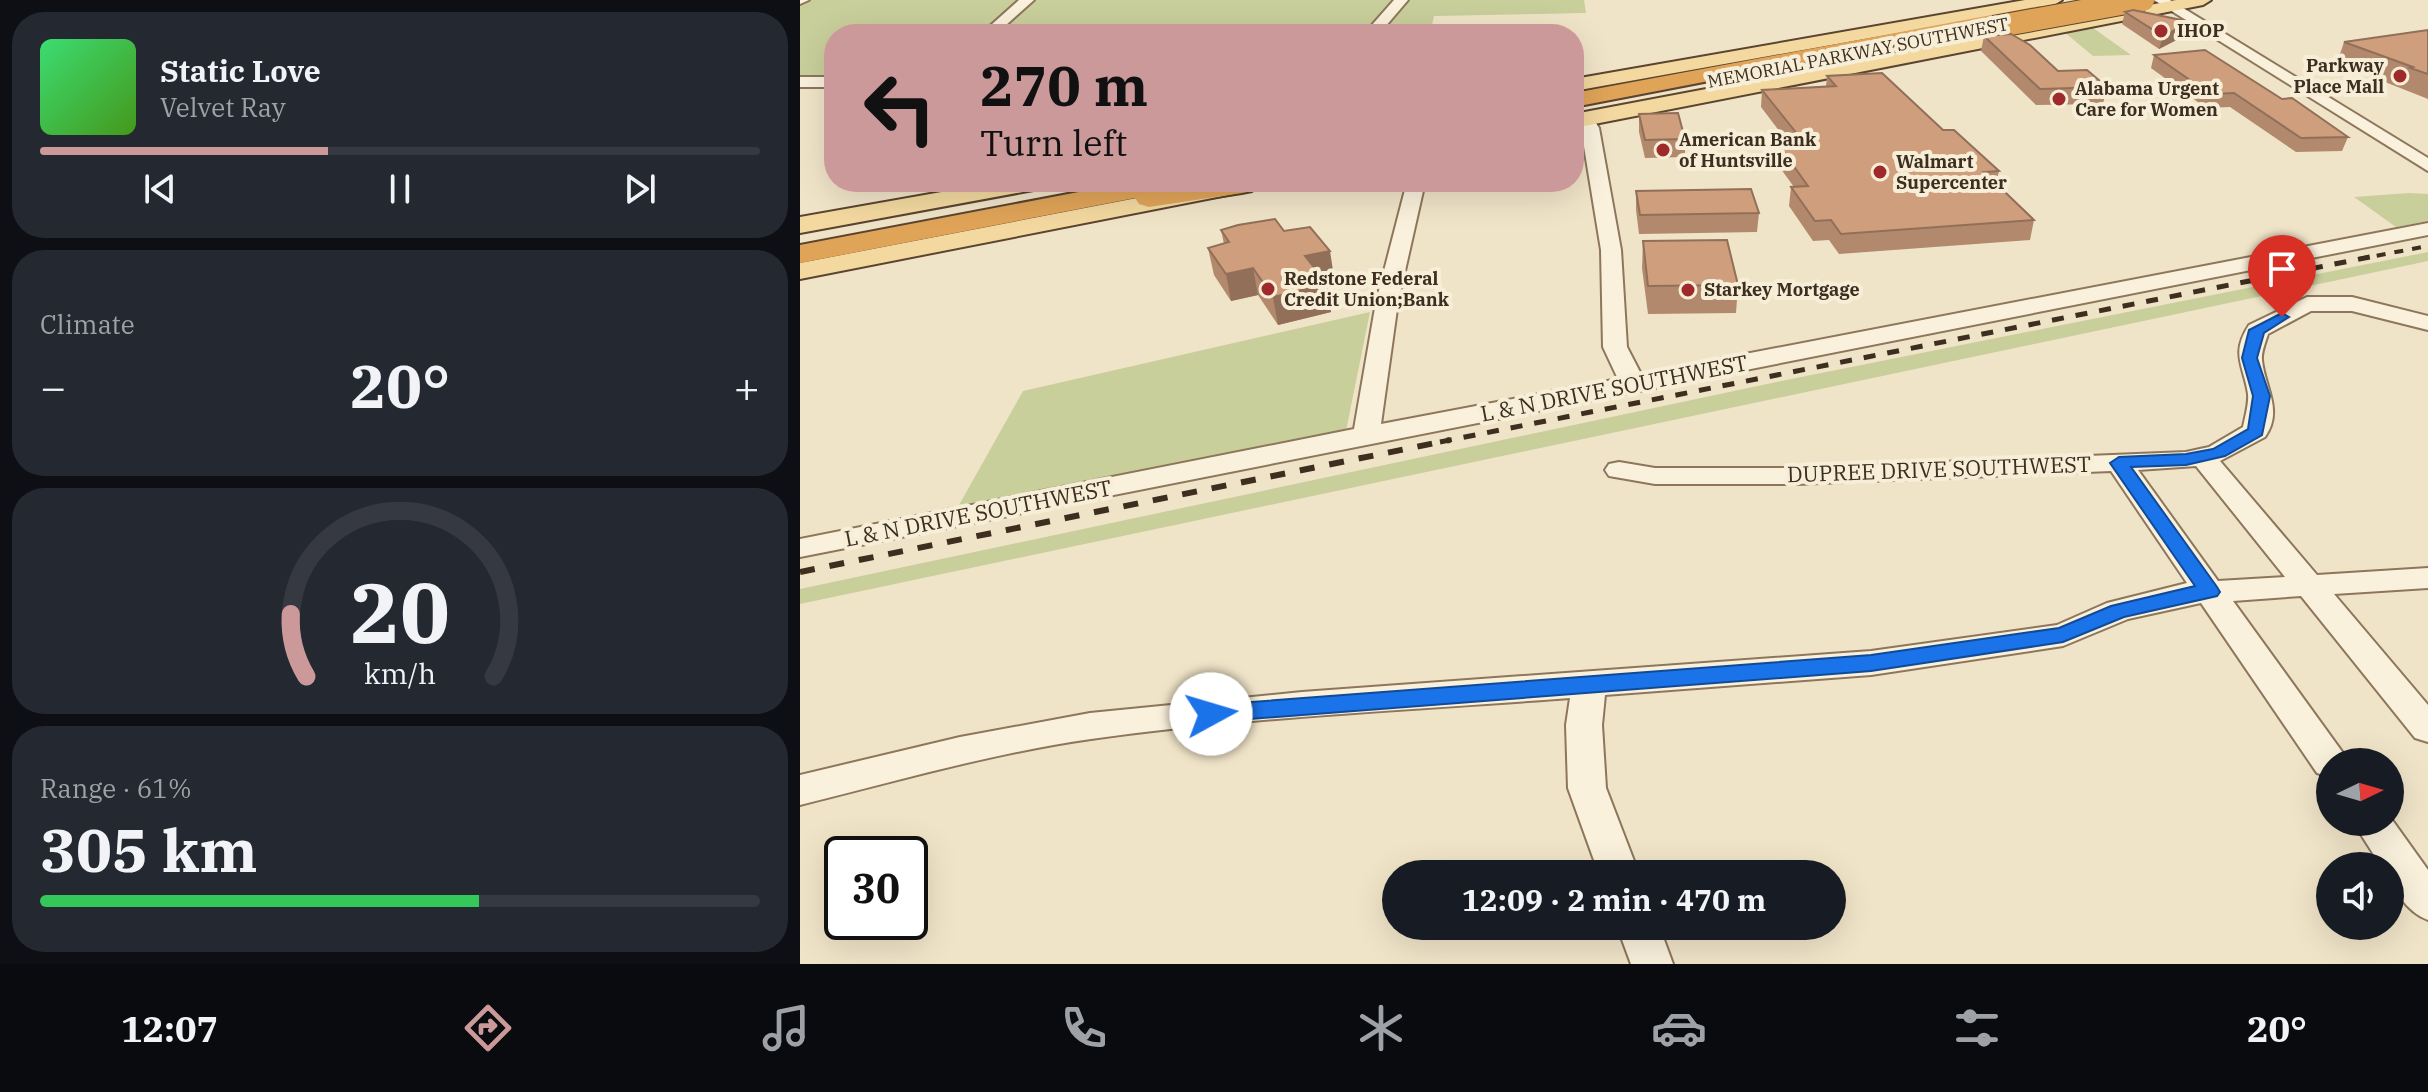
<!DOCTYPE html>
<html lang="en">
<head>
<meta charset="utf-8">
<style>
  body { margin:0; font-family:"IBM Plex Serif",serif; background:#242831; color:#f1f3f6; height:100vh; display:flex; flex-direction:column; font-size:30px; white-space:nowrap }
  * { box-sizing:border-box; margin:0 }
  p { font-size:26px; color:#9ea1a6 }
  .icon { flex:none; width:44px; height:44px; fill:none; stroke:currentColor; stroke-width:2; stroke-linecap:round; stroke-linejoin:round }
  .map { position:relative; flex:1; overflow:hidden }
  .drawer { display:flex; flex-direction:column; gap:12px; padding:12px; background:#0d0f14; width:800px }
  .drawer>* { flex:none }
  .hud { position:absolute; left:24px; top:24px; width:760px; height:168px; border-radius:32px; box-shadow:0 8px 32px #0002; background:#cc999b; color:#111; overflow:hidden }
  .needle { width:52px; rotate:85deg }
  .tools { position:absolute; left:1516px; top:748px; display:grid; gap:16px }
  .tools a { display:grid; place-items:center; width:88px; height:88px; border-radius:50%; background:#171b24; box-shadow:0 8px 32px #0002; font-size:40px }
  .speed { position:absolute; left:24px; top:836px; display:flex; gap:16px; font-size:40px; font-weight:700; text-align:center }
  .speed>* { display:grid; place-content:center; width:104px; height:104px; border-radius:50%; background:#171b24; box-shadow:0 8px 32px #0002; line-height:1 }
  .speed .limit { border:4px solid #111; border-radius:12px; background:#fff; color:#111 }
  .pin { position:absolute; display:grid; place-items:center; width:68px; height:68px; color:#fff; margin:-82px -34px; border-radius:50% 50% 50% 0; rotate:-45deg; box-shadow:0 0 8px #0007 }
  .pin .icon { rotate:45deg }
  .me { position:absolute; width:88px; margin:-44px; rotate:84deg; stroke-linejoin:round; filter:drop-shadow(0 0 6px #0008) }
  .turn { display:flex; align-items:center; gap:28px; height:168px; padding:0 24px; font-size:36px }
  .turn .icon { width:104px; height:104px; stroke-width:2.5 }
  .turn b { display:block; font-size:56px; line-height:68px }
  .big { font-size:60px; font-weight:700; line-height:1.1 }
  .drawer .widget { flex:1; display:flex; flex-direction:column; justify-content:center; gap:12px; min-width:0; padding:0 28px; border-radius:32px; background:#242831 }
  .drawer .dial { align-items:center; gap:0 }
  .dial svg { height:208px; overflow:visible; fill:none; stroke:#363941; stroke-width:7; stroke-linecap:round; text-anchor:middle }
  .dial text { fill:#f1f3f6; stroke:none }
  .song { display:flex; align-items:center; gap:24px }
  .cover { width:96px; height:96px; border-radius:12px; background:linear-gradient(135deg,hsl(140 70% 55%),hsl(100 70% 35%)) }
  .played { height:8px; border-radius:4px; background:linear-gradient(90deg,#cc999b 40%,#363941 40%) }
  .keys { display:flex; justify-content:space-around; direction:ltr }
  .heat { display:flex; justify-content:space-between; align-items:center; font-size:44px; direction:ltr }
  .charge { height:12px; border-radius:6px; background:linear-gradient(90deg,#34c759 61%,#363941 0) }
  .trip { position:absolute; left:582px; top:860px; width:464px; height:80px; border-radius:40px; background:#171b24; box-shadow:0 8px 32px #0002; font-weight:700; line-height:80px; text-align:center }
  .dock { display:flex; height:128px; justify-content:space-around; align-items:center; background:#090b0e; color:#9ea1a6 }
  .dock .icon { width:56px; height:56px }
  .dock .active { color:#cc999b }
  .dock b { font-size:36px; color:#f1f3f6 }
  main { display:flex; flex:1; min-height:0 }
  .map>svg:first-child { display:block }
</style>
</head>
<body>
<main>
<section class="drawer">
<div class="widget">
<div class="song"><i class="cover"></i><div><b>Static Love</b><p>Velvet Ray</p></div></div>
<div class="played"></div>
<div class="keys"><svg class="icon" aria-label="previous" viewBox="0 0 24 24"><path d="M18 5L8 12l10 7zM5 5v14"/></svg><svg class="icon" aria-label="pause" viewBox="0 0 24 24"><path d="M8 5v14M16 5v14"/></svg><svg class="icon" aria-label="next" viewBox="0 0 24 24"><path d="M6 5l10 7-10 7zM19 5v14"/></svg></div>
</div>
<div class="widget"><p>Climate</p>
<div class="heat"><a>−</a><b class="big">20°</b><a>+</a></div>
</div>
<div class="widget dial"><svg viewBox="0 0 100 80">
<path d="M14 69A42 42 0 1 1 86 69"/>
<path d="M14 69A42 42 0 0 1 8 45" stroke="#cc999b"/>
<text x="50" y="56" font-size="32" font-weight="700">20</text>
<text x="50" y="72" font-size="11">km/h</text>
</svg></div>
<div class="widget"><p>Range · 61%</p><b class="big">305 km</b><div class="charge"></div></div>
</section>
<div class="map">
<svg width="1628" height="964" viewBox="0 0 1628 964">
  <rect width="100%" height="100%" fill="#f0e4c8"/>
  <g fill="#c9cf9b">
    <polygon points="0,0 784,0 786,13 634,16 630,34 34,34 34,87 0,87"/>
    <polygon points="1289,25 1331,55 1293,56 1263,31"/>
    <polygon points="1609,193 1628,194 1628,221 1596,227 1554,197"/>
    <polygon points="1628,252 1628,261 0,604 0,589 981,381"/>
    <polygon points="570,312 546,431 159,505 223,391"/>
  </g>
  <g fill="none" stroke-linecap="round" stroke-linejoin="round">
    <g stroke="#8d765c" stroke-width="4">
      <g id="minor">
        <polygon points="0,0 9,0 0,4"/>
        <polygon points="219,0 234,0 196,34 181,34"/>
        <polygon points="594,0 608,0 579,34 564,34"/>
        <polygon points="1354,0 1370,0 1628,158 1628,171"/>
        <rect x="0" y="77" width="34" height="10"/>
        <polygon points="785,114 791,115 799,128 821,250 827,347 841,374 1628,223 1628,235 0,557 0,539 554,429 576,302 607,182 625,182 598,302 581,424 818,379 803,347 801,250 781,128 777,119"/>
        <path d="M1507 297H1552L1628 316V330L1552 311H1511L1468 334C1466 341 1461 352 1462 360 1464 386 1484 410 1465 437L1420 461 1517 575 1628 568V588L1534 594 1628 705V742L1615 738 1501 596 1433 601 1543 753 1548 762H1530V777L1517 773 1401 603 1328 619 1263 646 1071 675 805 695 802 725 806 788 839 874H799L768 788 766 725 770 698C611 710 449 717 291 739 193 753 96 781 0 805V775L160 737 290 713 502 692 1071 651 1257 625 1307 603 1387 583 1311 471 996 484H855L809 476 805 470 809 464 819 462 855 468H996L1386 452 1409 447 1443 427C1445 417 1449 404 1448 394 1444 366 1430 354 1449 325ZM1396 466 1485 577 1418 581 1338 470Z"/>
        <path d="M1590 817 1628 870V920C1607 912 1590 888 1590 866H1581L1553 822H1590Z"/>
        <polygon points="817,926 859,926 873,964 831,964"/>
      </g>
    </g>
    <g stroke="#5b4430" stroke-width="4">
      <g id="major">
        <polygon points="1225,0 1262,0 1254,5 774,91 774,79"/>
        <polygon points="1376,0 1411,0 1403,5 774,128 774,114"/>
        <polygon points="198,182 251,182 248,187 239,189 0,233 0,217"/>
        <polygon points="420,182 470,182 467,187 458,189 0,279 0,263"/>
      </g>
    </g>
    <g stroke="#5b4430" stroke-width="4">
      <g id="highway">
        <polygon points="1240,6 1247,8 1250,12 1247,16 774,107 774,93"/>
        <polygon points="331,182 454,182 456,185 452,191 442,193 349,207 339,204 335,198 0,263 0,245"/>
      </g>
    </g>
    <use href="#minor" fill="#faf1dc" fill-rule="evenodd"/>
    <use href="#major" fill="#f3d9a0" fill-rule="evenodd"/>
    <use href="#highway" fill="#e0a458" fill-rule="evenodd"/>
    <polyline stroke="#3d2e20" stroke-width="4" stroke-dasharray="9 9" stroke-linecap="butt" points="1559,259 1628,246"/>
    <polyline stroke="#3d2e20" stroke-width="5" stroke-dasharray="12 12" stroke-linecap="butt" points="640,442 1570,257"/>
    <polyline stroke="#3d2e20" stroke-width="6" stroke-dasharray="15 15" stroke-linecap="butt" points="0,572 650,440"/>
    <g stroke="#5b4430" stroke-width="24" stroke-linecap="butt">
      <polyline id="highway-bridge" points="1194,27 1343,0"/>
    </g>
    <use href="#highway-bridge" stroke="#e0a458" stroke-width="22"/>
  </g>
  <g fill="#b2896c">
    <polygon points="1325,12 1388,34 1359,49 1322,24"/>
    <polygon points="1628,30 1628,99 1537,63 1544,42"/>
    <polygon points="1184,36 1258,71 1307,87 1303,104 1236,105 1181,51"/>
    <polygon points="1354,55 1482,99 1548,137 1542,151 1496,152 1430,107 1406,108 1351,68"/>
    <polygon points="1027,76 1143,130 1199,171 1196,183 1234,220 1230,240 1039,254 1029,240 1013,241 989,206 991,187 994,187 970,154 972,136 983,136 961,107 962,90 1026,86"/>
    <polygon points="839,114 885,139 885,157 845,158 839,132"/>
    <polygon points="660,182 689,182 689,185 660,186"/>
    <polygon points="836,191 959,213 957,232 839,234 836,210"/>
    <polygon points="421,230 484,231 534,277 524,280 527,284 531,312 478,325 458,295 431,301 414,275 408,248 424,244"/>
    <polygon points="843,241 938,285 936,313 848,314 842,268"/>
  </g>
  <g fill="#916f58">
    <polygon points="1391,22 1388,34 1359,49 1363,36"/>
    <polygon points="530,251 534,277 509,283 505,256"/>
    <polygon points="453,268 458,295 431,301 426,274"/>
    <polygon points="527,284 531,312 478,325 473,297"/>
  </g>
  <g fill="#cf9f7d" stroke="#916f58" stroke-width="2">
    <polygon points="1333,10 1391,22 1363,36 1325,12"/>
    <polygon points="1628,30 1628,74 1610,68 1613,67 1544,42"/>
    <polygon points="1211,34 1230,45 1258,71 1287,70 1307,87 1240,89 1184,36"/>
    <polygon points="1405,50 1482,99 1492,98 1548,137 1501,138 1434,93 1410,94 1354,55"/>
    <polygon points="1082,73 1143,130 1154,130 1199,171 1184,172 1234,220 1041,234 1031,220 1015,221 991,187 1008,186 972,136 998,135 962,90 1036,86 1027,76"/>
    <polygon points="878,113 885,139 845,140 839,114"/>
    <polygon points="951,189 959,213 840,215 836,191"/>
    <polygon points="475,219 484,231 510,227 530,251 505,256 527,284 473,297 453,268 426,274 408,248 429,242 421,230 438,225"/>
    <polygon points="927,240 938,285 848,286 843,241"/>
  </g>
  <polygon fill="#1a73e8" stroke="#114b97" stroke-width="2" points="1482,313 1489,317 1464,333 1457,358 1470,396 1462,435 1425,456 1386,465 1331,467 1417,587 1420,592 1417,596 1324,617 1263,642 1071,671 411,722 403,720 400,714 403,708 411,705 1071,655 1259,628 1311,606 1395,586 1310,463 1319,457 1386,454 1413,449 1448,429 1453,396 1442,358 1449,330"/>
  <g fill="#9e2a2b" stroke="#f7eed8" stroke-width="3">
    <circle cx="1361" cy="31" r="8"/>
    <circle cx="1600" cy="76" r="8"/>
    <circle cx="1259" cy="99" r="8"/>
    <circle cx="863" cy="150" r="8"/>
    <circle cx="1080" cy="172" r="8"/>
    <circle cx="468" cy="289" r="8"/>
    <circle cx="888" cy="290" r="8"/>
  </g>
  <g text-anchor="middle" stroke-width="8" stroke-linejoin="round" paint-order="stroke">
    <g font-size="18" font-weight="bold" fill="#3d2e20" stroke="#f7eed8" text-anchor="start">
      <text x="1377" y="37">IHOP</text>
      <text x="1584" y="72" text-anchor="end">Parkway<tspan x="1584" dy="21">Place Mall</tspan></text>
      <text x="1275" y="95">Alabama Urgent<tspan x="1275" dy="21">Care for Women</tspan></text>
      <text x="879" y="146">American Bank<tspan x="879" dy="21">of Huntsville</tspan></text>
      <text x="1096" y="168">Walmart<tspan x="1096" dy="21">Supercenter</tspan></text>
      <text x="484" y="285">Redstone Federal<tspan x="484" dy="21">Credit Union;Bank</tspan></text>
      <text x="904" y="296">Starkey Mortgage</text>
    </g>
    <g font-size="18" fill="#3d2e20" stroke="#f7eed8">
      <text transform="translate(1058 53) rotate(-11)" y="6">MEMORIAL PARKWAY SOUTHWEST</text>
    </g>
    <g font-size="22" fill="#3d2e20" stroke="#f7eed8">
      <text transform="translate(814 388) rotate(-11)" y="8">L &amp; N DRIVE SOUTHWEST</text>
      <text transform="translate(1139 469) rotate(-2)" y="8">DUPREE DRIVE SOUTHWEST</text>
      <text transform="translate(178 513) rotate(-11)" y="8">L &amp; N DRIVE SOUTHWEST</text>
    </g>
  </g>
</svg>
<div class="tools">
<a><svg class="needle" viewBox="-14 -14 28 28"><path d="M0-13l5 13h-10z" fill="#e53935"/><path d="M0 13l5-13h-10z" fill="#9ea1a6"/></svg></a>
<a><svg class="icon" aria-label="sound" viewBox="0 0 24 24"><path d="M4 9h4l5-4v14l-5-4H4zM17 9q2 3 0 6"/></svg></a>
</div>
<div class="speed"><div class="limit">30</div></div>
<div class="pin" style="left:1482px;top:317px;background:#d93025"><svg class="icon" aria-label="arrive" viewBox="0 0 24 24"><path d="M6 21V4h12l-3 4 3 4H6"/></svg></div>
<svg class="me" style="left:411px;top:714px" viewBox="-20 -20 40 40"><circle r="19" fill="#fff"/><path d="M0-13L10 11 0 6-10 11z" fill="#1a73e8"/></svg>
<div class="trip">12:09 · 2 min · 470 m</div>
<div class="hud">
<div class="turn"><svg class="icon" aria-label="left" viewBox="0 0 24 24"><path d="M17 20v-9H6M10 6l-5 5 5 5"/></svg><div><b>270 m</b>Turn left</div></div>
</div>
</div>
</main>
<nav class="dock">
<b>12:07</b>
<svg class="icon active" aria-label="directions" viewBox="0 0 24 24"><path d="M12 3l9 9-9 9-9-9zM9 14v-3h6M13 9l2 2-2 2"/></svg>
<svg class="icon" aria-label="music" viewBox="0 0 24 24"><path d="M9 18V5l10-2v13"/><circle cx="6" cy="18" r="3"/><circle cx="16" cy="16" r="3"/></svg>
<svg class="icon" aria-label="phone" viewBox="0 0 24 24"><path d="M5 4h4l2 5-3 2q2 4 5 5l2-3 5 2v4C11 20 4 13 5 4z"/></svg>
<svg class="icon" aria-label="climate" viewBox="0 0 24 24"><path d="M12 3v18M4 7l16 10M4 17L20 7"/></svg>
<svg class="icon" aria-label="car" viewBox="0 0 24 24"><path d="M5 17H2v-5l4-1 3-4h7l3 4 3 1v5h-3M9 17h6M6 11h13"/><circle cx="7" cy="17" r="2"/><circle cx="17" cy="17" r="2"/></svg>
<svg class="icon" aria-label="filters" viewBox="0 0 24 24"><path d="M4 7h16M4 17h16"/><circle cx="9" cy="7" r="2"/><circle cx="15" cy="17" r="2"/></svg>
<b>20°</b>
</nav>
</body>
</html>
